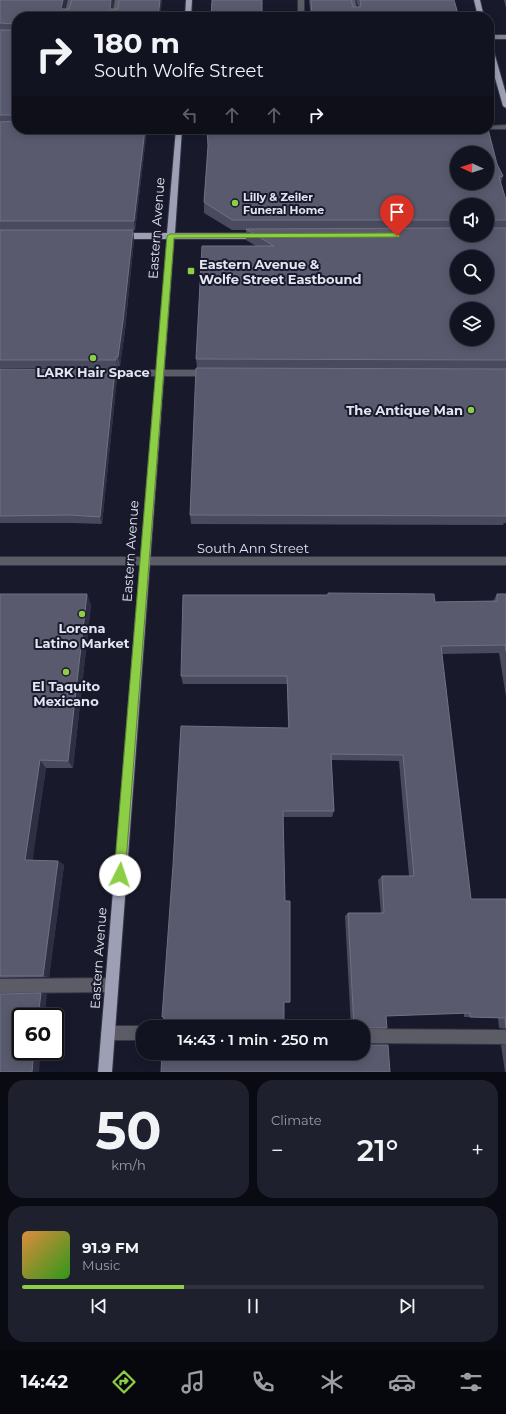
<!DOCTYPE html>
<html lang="en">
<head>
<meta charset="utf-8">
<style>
  body { margin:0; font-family:Montserrat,sans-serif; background:#1f202d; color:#f1f3f6; height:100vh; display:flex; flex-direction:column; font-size:15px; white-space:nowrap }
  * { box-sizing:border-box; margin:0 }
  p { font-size:13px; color:#9c9ea5 }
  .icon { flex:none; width:22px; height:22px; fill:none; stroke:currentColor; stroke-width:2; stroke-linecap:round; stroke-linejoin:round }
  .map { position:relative; height:1072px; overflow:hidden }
  .panel { display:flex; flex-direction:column; gap:8px; padding:8px; background:#0a0a12; flex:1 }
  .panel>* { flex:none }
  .hud { position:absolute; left:12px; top:12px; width:482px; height:122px; border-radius:16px; box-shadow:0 2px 10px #0003,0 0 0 1px #31323e; background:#121320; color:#f1f3f6; overflow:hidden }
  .needle { width:26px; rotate:273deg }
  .fabs { position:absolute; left:450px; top:146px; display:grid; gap:8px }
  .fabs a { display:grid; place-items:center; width:44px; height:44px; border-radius:50%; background:#121320; box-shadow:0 2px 10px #0003,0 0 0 1px #31323e; font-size:20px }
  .speed { position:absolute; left:12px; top:1008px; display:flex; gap:8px; font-size:20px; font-weight:700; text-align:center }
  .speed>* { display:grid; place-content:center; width:52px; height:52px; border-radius:50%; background:#121320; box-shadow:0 2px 10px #0003,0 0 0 1px #31323e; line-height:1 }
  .speed .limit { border:2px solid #111; border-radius:6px; background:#fff; color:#111 }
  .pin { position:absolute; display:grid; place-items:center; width:34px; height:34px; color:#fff; margin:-41px -17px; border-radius:50% 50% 50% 0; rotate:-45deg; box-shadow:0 0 4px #0007 }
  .pin .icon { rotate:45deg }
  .me { position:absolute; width:44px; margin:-22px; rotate:4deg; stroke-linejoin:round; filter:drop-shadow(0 0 3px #0008) }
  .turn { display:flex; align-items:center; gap:14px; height:84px; padding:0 16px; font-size:18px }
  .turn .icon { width:52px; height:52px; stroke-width:2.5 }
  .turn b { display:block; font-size:28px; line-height:34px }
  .lanes { display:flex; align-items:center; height:38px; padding:0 16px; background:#0003; justify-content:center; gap:20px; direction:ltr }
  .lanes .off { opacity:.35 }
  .big { font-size:30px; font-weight:600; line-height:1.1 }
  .panel .card { flex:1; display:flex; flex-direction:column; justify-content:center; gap:6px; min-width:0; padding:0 14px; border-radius:16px; background:#1f202d }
  .panel .dial { align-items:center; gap:0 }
  .dial b { font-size:52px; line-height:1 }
  .song { display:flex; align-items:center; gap:12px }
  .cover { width:48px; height:48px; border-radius:6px; background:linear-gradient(135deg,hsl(30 70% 55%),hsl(110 70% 35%)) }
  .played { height:4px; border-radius:2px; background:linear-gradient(90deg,#8cce45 35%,#31323e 35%) }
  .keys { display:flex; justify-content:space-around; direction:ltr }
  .heat { display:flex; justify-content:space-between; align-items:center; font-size:22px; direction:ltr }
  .panel .tiles { flex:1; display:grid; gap:8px; grid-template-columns:1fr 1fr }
  .card:last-child { grid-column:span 2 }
  .trip { position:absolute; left:136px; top:1020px; width:234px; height:40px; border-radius:16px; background:#121320; box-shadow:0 2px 10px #0003,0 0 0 1px #31323e; font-weight:600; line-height:40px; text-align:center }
  .tabs { display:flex; height:64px; justify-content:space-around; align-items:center; background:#07080d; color:#9c9ea5 }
  .tabs .icon { width:28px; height:28px }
  .tabs .current { color:#8cce45 }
  .tabs b { font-size:18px; color:#f1f3f6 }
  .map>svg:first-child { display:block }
</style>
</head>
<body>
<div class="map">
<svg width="506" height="1072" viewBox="0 0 506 1072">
  <rect width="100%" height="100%" fill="#18192b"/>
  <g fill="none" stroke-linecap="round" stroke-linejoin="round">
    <g stroke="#353647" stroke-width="2">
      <g id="lane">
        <polygon points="68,0 74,0 70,17 64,17"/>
        <polygon points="115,0 121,0 118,17 112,17"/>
        <rect x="298" y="0" width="6" height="17"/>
        <polygon points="349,0 355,0 358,17 352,17"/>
        <polygon points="506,125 506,129 486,129 489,129 489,126"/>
        <polygon points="102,370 208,370 212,373 208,376 102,376 98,373"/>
        <polygon points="111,978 116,980 118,985 116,990 111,992 0,993 0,979"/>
        <polygon points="108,1026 143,1026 145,1027 143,1027 143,1040 108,1040 103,1038 101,1033 103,1028"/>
        <polygon points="363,1029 506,1030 506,1044 363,1043"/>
      </g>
    </g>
    <g stroke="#353647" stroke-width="2">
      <rect id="street" x="0" y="557" width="506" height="8"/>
    </g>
    <g stroke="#353647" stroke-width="2">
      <rect id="secondary" x="489" y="35" width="17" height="4"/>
    </g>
    <g stroke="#353647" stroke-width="2">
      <g id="primary">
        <polygon points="186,0 192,0 191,17 185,17"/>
        <polygon points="474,0 480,0 484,17 478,17"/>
        <polygon points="489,43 492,45 506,94 506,108 503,106 489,57"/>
        <polygon points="176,129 182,129 175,233 260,233 264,236 260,239 174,239 112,1072 98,1072 167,239 120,239 116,236 120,233 167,233"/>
      </g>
    </g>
    <use href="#lane" fill="#5b5c66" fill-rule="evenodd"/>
    <use href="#street" fill="#5b5c66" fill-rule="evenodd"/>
    <use href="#secondary" fill="#818292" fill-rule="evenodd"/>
    <use href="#primary" fill="#9d9fb4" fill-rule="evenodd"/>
  </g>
  <g fill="#494a5e" fill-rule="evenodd">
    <polygon points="0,0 64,9 69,9 72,0 114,0 112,9 118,9 162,0 160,17 17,17 17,129 147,129 135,230 133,230 134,240 125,330 120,366 118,366 118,369 0,368"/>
    <polygon points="309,0 351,0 353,7 358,7 356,0 454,0 459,17 311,17"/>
    <polygon points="504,0 506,0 506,8"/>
    <path d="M208 146 497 164 503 176 501 183 506 200V523H504L503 525 191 524 190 515 197 368 196 359 256 246 246 240V230H232L204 213V202ZM457 205H487V235H457Z"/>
    <polygon points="0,369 117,378 102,524 73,523 0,523"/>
    <polygon points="328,593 435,602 493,601 497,594 506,594 506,697 499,653 442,654 471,899 506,899 506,1029 499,1028 498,1018 464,1017 464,1013 386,1016 365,1028 365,1044 366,1045 388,1045 390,1072 161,1072 285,1055 352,1055 352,1053 363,1053 363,1027 351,1027 345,916 348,913 381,913 378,880 382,876 409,876 399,761 331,760 334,811 332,817 283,817 285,901 290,1002 289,1003 284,1002 163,1027 288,728 287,684 183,684 181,676 328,595"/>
    <polygon points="0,594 91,604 73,768 46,768 32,860 58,861 64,865 49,977 0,978"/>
    <polygon points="506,1044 506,1072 505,1072 501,1045"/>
  </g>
  <g fill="#2e2f43">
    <polygon points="63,0 67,0 63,17 61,8"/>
    <polygon points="111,0 114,0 111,17 110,9"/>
    <polygon points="160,0 162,0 160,17 158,17"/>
    <polygon points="145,129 147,129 135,230 134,221"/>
    <polygon points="133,230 134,240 125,330 120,366 118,357"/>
    <polygon points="116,357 118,366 118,369 116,360"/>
    <polygon points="115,370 117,378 102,524 100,517"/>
    <polygon points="87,594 91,604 73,768 68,761"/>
    <polygon points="40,760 46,768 32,865 25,860"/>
    <polygon points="58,861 64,865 49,977 43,976"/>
    <polygon points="41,993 47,994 45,1017 38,1017"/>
    <polygon points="34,1051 41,1051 39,1072 32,1072"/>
  </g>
  <g fill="#595a6e" stroke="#6f7083" fill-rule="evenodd">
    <polygon points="0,0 63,0 61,8 62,9 69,9 72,0 111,0 110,9 118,9 119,0 160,0 158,17 17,17 17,118 16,118 15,115 0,115 0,30 15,30 16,29 16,24 0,23"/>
    <polygon points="212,0 262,0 262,17 211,17"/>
    <polygon points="311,0 351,0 353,7 359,7 361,6 360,0 454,0 459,17 312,17"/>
    <polygon points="17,121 17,129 145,129 134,221 0,221 0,122"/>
    <path d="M207 129H488L497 164 503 176 499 177 506 200V220H490L489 223H487V205H457V220H232L204 202 208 146ZM457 153H487V183H457Z"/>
    <path d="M457 228V235H487V228H506V360L196 359 202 246H274L246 229ZM457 257H487V287H457ZM457 309H487V339H457Z"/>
    <polygon points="0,230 133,230 123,321 118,357 116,357 116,360 0,360"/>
    <polygon points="196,368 506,369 506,516 190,515"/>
    <polygon points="0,369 115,370 100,517 70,515 0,516"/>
    <polygon points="328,593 434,594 435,602 497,601 497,594 506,594 506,651 505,645 441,646 471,899 506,899 506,1028 505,1018 470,1017 470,1013 386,1016 387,1028 365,1028 365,1044 366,1045 388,1045 390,1072 161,1072 162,1053 285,1053 285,1056 355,1056 355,1053 363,1053 363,1027 354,1027 348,913 384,913 382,876 414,876 403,755 331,754 334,811 283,811 285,901 290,901 290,1002 284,1002 284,1027 163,1027 164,1017 162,1017 173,865 181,726 289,728 287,676 181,676 183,595 328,595"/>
    <polygon points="0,594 87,594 68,761 40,760 25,860 58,861 43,976 0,976"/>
    <polygon points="41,993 38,1017 21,1017 21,1051 34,1051 32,1072 0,1072 0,994"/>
  </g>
  <polygon fill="#8cce45" stroke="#5b862d" points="397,233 400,236 399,237 174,238 125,875 124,879 120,881 116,879 114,875 167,236 170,234"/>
  <g fill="#8cce45" stroke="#18192b" stroke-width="1.5">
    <circle cx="235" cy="203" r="4"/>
    <rect x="187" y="267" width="8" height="8" rx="2"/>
    <circle cx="93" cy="358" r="4"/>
    <circle cx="471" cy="410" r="4"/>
    <circle cx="82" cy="614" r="4"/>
    <circle cx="66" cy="672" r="4"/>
  </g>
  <g text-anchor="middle" stroke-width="4" stroke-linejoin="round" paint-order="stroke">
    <g font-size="11" font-weight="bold" fill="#e4e5f2" stroke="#18192b" text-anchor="start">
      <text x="243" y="201">Lilly &amp; Zeiler<tspan x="243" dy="13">Funeral Home</tspan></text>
    </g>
    <g font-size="13" fill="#e4e5f2" stroke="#18192b">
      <text transform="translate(156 228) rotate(-86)" y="5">Eastern Avenue</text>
      <text x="253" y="553">South Ann Street</text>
      <text transform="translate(130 551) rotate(-86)" y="5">Eastern Avenue</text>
      <text transform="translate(98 958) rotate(-86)" y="5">Eastern Avenue</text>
    </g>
    <g font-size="13" font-weight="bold" fill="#e4e5f2" stroke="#18192b">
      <text x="199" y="269" text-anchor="start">Eastern Avenue &amp;<tspan x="199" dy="15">Wolfe Street Eastbound</tspan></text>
      <text x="93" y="377">LARK Hair Space</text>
      <text x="463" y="415" text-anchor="end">The Antique Man</text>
      <text x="82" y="633">Lorena<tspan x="82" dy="15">Latino Market</tspan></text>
      <text x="66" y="691">El Taquito<tspan x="66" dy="15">Mexicano</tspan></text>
    </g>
  </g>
</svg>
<div class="fabs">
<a><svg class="needle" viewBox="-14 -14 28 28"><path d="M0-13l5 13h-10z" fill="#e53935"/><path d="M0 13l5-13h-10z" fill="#9c9ea5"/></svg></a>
<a><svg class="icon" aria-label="sound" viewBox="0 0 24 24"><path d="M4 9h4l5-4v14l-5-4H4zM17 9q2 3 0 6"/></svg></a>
<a><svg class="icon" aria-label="search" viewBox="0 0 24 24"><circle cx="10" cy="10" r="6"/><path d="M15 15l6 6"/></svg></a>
<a><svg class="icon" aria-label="layers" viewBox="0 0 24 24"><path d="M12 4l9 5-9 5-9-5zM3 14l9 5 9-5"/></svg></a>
</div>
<div class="speed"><div class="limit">60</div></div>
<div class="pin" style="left:397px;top:236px;background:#d93025"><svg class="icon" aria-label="arrive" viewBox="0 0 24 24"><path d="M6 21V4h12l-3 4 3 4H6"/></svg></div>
<svg class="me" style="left:120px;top:875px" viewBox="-20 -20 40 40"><circle r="19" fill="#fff"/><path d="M0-13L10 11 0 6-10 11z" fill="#8cce45"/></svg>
<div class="trip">14:43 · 1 min · 250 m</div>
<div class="hud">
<div class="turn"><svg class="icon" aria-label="right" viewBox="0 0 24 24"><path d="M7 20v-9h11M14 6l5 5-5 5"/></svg><div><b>180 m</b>South Wolfe Street</div></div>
<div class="lanes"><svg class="icon off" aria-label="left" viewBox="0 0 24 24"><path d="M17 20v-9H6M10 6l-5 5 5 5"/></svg><svg class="icon off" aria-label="ahead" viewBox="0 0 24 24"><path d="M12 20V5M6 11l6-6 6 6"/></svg><svg class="icon off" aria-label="ahead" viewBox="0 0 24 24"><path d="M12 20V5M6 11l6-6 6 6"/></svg><svg class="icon" aria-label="right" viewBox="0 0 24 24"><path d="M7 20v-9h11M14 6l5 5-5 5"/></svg></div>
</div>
</div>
<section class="panel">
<div class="tiles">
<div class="card dial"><b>50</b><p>km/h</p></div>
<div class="card"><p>Climate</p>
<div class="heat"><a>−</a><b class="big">21°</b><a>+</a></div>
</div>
<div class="card">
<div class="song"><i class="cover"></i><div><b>91.9 FM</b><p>Music</p></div></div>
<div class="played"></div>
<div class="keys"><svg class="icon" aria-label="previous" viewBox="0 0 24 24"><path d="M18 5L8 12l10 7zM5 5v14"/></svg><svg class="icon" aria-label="pause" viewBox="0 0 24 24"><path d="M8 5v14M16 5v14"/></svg><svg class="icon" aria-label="next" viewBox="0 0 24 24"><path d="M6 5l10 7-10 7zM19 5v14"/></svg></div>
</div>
</div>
</section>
<nav class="tabs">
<b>14:42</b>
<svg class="icon current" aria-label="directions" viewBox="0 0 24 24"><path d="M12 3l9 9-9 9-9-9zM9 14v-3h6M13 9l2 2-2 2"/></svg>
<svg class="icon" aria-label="music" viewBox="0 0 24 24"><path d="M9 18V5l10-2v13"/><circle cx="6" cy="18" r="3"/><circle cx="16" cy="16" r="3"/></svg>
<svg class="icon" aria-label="phone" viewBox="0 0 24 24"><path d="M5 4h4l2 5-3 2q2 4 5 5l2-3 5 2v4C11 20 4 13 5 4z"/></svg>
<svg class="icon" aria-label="climate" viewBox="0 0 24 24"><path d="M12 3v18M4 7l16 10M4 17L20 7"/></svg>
<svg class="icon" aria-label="car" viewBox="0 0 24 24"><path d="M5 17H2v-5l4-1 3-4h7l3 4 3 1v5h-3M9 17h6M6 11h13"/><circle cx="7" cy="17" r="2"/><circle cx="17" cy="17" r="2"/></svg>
<svg class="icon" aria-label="filters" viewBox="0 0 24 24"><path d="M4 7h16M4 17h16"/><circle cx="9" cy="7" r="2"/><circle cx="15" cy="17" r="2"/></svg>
</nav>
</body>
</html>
